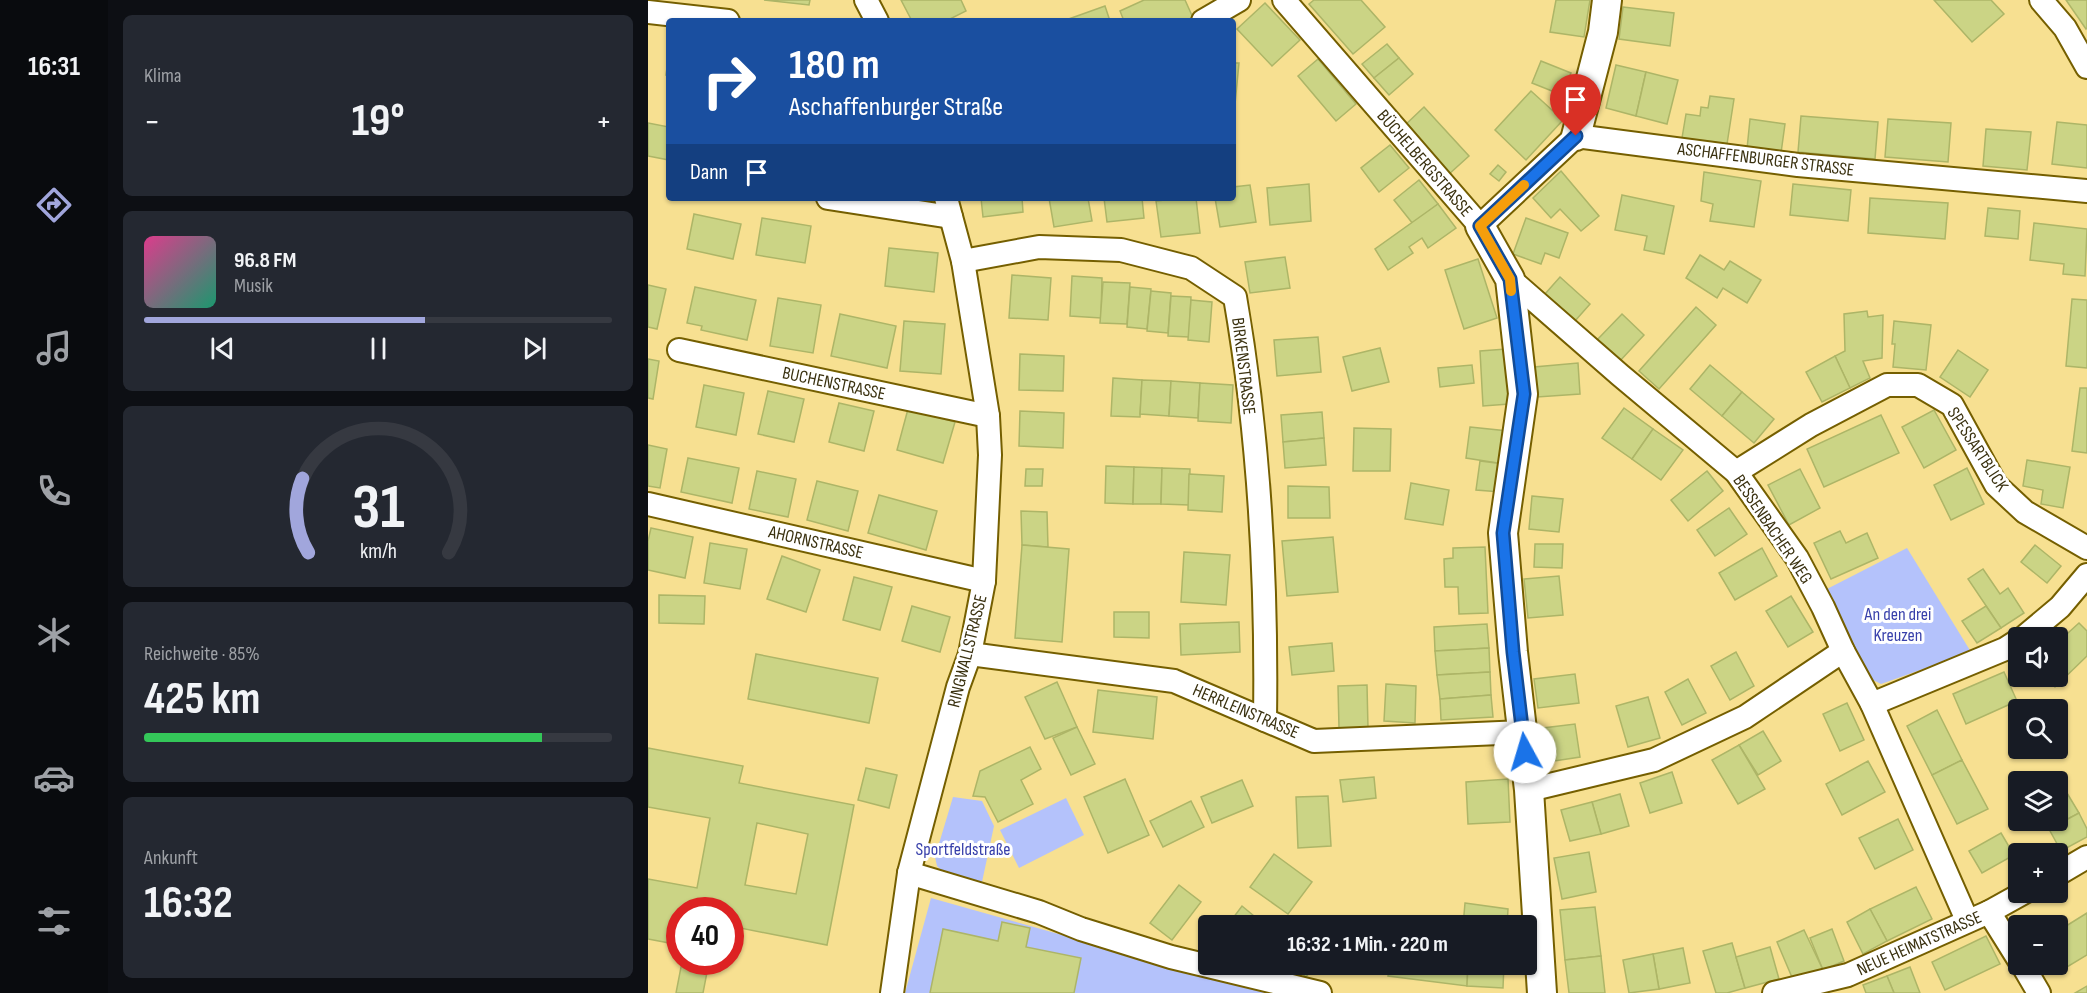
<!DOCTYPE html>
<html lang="de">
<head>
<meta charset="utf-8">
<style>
  body { margin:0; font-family:"Sofia Sans Condensed",sans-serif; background:#242831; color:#f1f3f6; height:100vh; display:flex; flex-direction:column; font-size:22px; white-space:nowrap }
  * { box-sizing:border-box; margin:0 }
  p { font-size:20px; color:#9ea1a6 }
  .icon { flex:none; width:33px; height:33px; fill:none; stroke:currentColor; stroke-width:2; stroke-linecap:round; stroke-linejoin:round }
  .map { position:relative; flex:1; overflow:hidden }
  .panel { display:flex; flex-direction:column; gap:15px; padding:15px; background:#0d0f14; width:540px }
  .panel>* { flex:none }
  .hud { position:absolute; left:18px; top:18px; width:570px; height:183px; border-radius:6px; box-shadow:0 2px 4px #0004; background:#1a4fa0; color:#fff; overflow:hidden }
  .controls { position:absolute; left:1360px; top:627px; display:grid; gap:12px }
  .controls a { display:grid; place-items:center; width:60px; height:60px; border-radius:6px; background:#171b24; box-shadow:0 2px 4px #0004; font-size:30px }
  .speed { position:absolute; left:18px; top:897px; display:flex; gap:12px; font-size:30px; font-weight:700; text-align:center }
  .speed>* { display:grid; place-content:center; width:78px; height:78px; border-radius:50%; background:#171b24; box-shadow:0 2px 4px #0004; line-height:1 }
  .speed .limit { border:9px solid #d22; background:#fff; color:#111 }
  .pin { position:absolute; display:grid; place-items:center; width:51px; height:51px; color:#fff; margin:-62px -26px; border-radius:50% 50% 50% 0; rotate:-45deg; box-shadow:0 0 6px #0007 }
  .pin .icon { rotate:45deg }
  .me { position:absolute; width:66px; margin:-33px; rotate:354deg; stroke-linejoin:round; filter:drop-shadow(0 0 4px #0008) }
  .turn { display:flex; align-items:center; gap:21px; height:126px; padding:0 24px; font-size:27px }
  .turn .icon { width:78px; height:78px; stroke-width:2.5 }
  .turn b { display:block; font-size:42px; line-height:51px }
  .then { display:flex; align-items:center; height:57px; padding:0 24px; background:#0003; gap:12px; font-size:22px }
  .big { font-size:45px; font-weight:700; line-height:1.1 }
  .panel .widget { flex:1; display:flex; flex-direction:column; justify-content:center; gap:9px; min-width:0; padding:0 21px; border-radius:9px; background:#242831 }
  .panel .dial { align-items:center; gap:0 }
  .dial svg { height:156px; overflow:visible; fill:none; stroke:#363941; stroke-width:7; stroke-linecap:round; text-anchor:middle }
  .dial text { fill:#f1f3f6; stroke:none }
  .song { display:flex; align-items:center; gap:18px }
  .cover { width:72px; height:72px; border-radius:9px; background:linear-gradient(135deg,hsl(330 70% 55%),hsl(160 70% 35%)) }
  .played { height:6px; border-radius:3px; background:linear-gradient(90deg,#a1a6dc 60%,#363941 60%) }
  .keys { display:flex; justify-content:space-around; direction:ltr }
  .heat { display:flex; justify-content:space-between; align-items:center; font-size:33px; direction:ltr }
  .charge { height:9px; border-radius:4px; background:linear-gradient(90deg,#34c759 85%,#363941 0) }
  .trip { position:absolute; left:550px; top:915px; width:339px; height:60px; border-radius:6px; background:#171b24; box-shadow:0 2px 4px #0004; font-weight:700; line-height:60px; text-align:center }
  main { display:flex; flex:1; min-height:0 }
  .menu { display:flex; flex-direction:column; width:108px; justify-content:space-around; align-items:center; background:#090b0e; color:#9ea1a6 }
  .menu .icon { width:42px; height:42px }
  .menu .on { color:#a1a6dc }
  .menu b { font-size:27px; color:#f1f3f6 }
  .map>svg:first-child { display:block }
</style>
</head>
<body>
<main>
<nav class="menu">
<b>16:31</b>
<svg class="icon on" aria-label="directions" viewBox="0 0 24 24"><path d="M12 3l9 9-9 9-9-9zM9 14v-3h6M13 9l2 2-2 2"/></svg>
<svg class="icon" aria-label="music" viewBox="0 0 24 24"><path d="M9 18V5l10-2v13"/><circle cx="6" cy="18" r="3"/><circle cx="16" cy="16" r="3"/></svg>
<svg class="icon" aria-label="phone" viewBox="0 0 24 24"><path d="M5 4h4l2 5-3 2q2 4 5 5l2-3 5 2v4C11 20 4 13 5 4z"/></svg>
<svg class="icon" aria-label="climate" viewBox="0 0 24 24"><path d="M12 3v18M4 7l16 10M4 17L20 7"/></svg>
<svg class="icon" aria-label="car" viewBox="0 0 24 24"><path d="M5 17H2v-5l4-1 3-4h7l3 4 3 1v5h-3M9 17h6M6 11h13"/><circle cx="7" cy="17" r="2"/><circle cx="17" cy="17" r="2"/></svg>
<svg class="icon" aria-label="filters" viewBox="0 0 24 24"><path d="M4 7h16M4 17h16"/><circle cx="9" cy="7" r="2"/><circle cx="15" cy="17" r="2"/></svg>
</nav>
<section class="panel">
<div class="widget"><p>Klima</p>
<div class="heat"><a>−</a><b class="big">19°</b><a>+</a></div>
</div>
<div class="widget">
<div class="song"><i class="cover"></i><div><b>96.8 FM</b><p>Musik</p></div></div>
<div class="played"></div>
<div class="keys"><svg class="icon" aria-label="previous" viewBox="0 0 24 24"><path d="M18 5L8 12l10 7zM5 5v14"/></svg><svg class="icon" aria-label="pause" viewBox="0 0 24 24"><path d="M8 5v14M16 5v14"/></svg><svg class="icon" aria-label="next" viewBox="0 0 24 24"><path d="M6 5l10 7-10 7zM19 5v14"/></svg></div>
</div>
<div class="widget dial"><svg viewBox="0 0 100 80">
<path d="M14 69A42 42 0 1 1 86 69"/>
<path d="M14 69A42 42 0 0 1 11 31" stroke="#a1a6dc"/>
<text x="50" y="56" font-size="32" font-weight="700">31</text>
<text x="50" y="72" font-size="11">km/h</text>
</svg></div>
<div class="widget"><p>Reichweite · 85%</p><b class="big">425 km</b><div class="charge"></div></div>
<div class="widget"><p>Ankunft</p><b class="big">16:32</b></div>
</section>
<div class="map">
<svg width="1439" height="993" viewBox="0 0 1439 993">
  <rect width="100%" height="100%" fill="#f7e091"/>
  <g fill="#b4c2fb">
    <polygon points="1259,548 1323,652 1233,684 1223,679 1177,590"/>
    <polygon points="305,797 334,801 346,826 334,882 294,871 289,866 287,857"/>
    <polygon points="418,798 436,835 371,868 352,830"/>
    <polygon points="283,898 620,993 257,993"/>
  </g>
  <g fill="#cbd485" stroke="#adb567" stroke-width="1.5" fill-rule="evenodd">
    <polygon points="116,0 162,0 161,5"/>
    <polygon points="253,0 313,0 318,11 298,21 264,21"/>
    <polygon points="496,0 537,0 546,20 476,21 472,11"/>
    <polygon points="666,0 713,0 737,27 705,54 661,4"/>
    <polygon points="908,0 942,0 936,37 902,32"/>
    <polygon points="1286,0 1343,0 1356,14 1324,42"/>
    <polygon points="1418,0 1439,0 1439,28 1438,29"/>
    <polygon points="617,3 652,40 624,66 589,29"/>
    <polygon points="457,6 462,21 415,21"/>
    <polygon points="975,7 1026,13 1022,46 971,39"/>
    <polygon points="739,44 751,58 726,78 714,64"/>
    <polygon points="21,52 21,75 18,75"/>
    <polygon points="751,58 765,74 741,95 726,78"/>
    <polygon points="670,59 708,104 688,121 650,76"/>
    <polygon points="893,61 923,73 914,95 884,83"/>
    <polygon points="585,63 591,63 587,104 585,104"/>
    <polygon points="968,65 998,72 988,116 958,108"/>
    <polygon points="998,72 1030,80 1019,124 988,116"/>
    <polygon points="883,91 915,120 878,160 847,130"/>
    <polygon points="1062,96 1086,99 1079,144 1034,138 1038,114 1052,116 1053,107 1060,108"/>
    <polygon points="776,107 821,156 800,175 755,127"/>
    <polygon points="1153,116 1230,122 1227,159 1150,152"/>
    <polygon points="1102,119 1137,124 1133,153 1099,149"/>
    <polygon points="1240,119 1303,123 1300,162 1237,157"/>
    <polygon points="1409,122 1439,125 1439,168 1404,164"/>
    <polygon points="0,123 21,127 21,160 0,156"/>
    <polygon points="1338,129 1383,132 1379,170 1335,166"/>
    <polygon points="742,145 761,168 731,192 713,168"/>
    <polygon points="850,165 858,172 851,181 842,174"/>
    <polygon points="913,171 951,216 933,231 912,209 903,218 885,198"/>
    <polygon points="1056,172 1113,181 1106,227 1062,221 1065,204 1053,201"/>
    <polygon points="771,180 790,204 765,224 746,200"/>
    <polygon points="661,184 663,221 622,225 619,188"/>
    <polygon points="1145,184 1203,190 1200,221 1142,215"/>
    <polygon points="602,185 608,222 572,227 567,198 585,198 585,187"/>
    <polygon points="974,195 1026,206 1016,254 996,250 999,236 967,230"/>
    <polygon points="333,198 374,198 375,212 335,217"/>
    <polygon points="401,198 440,198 444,221 406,227"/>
    <polygon points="456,198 494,198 496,218 459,222"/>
    <polygon points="535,198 548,198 552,233 513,237 508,201"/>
    <polygon points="1222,198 1300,203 1297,239 1220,233"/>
    <polygon points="790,204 808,228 780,248 774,238 761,247 765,253 740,270 727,249"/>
    <polygon points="1340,208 1372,211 1370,239 1337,236"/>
    <polygon points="46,214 93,224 85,259 39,249"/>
    <polygon points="114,218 163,226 157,263 108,255"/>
    <polygon points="878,218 920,233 911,258 897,253 893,264 865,254"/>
    <polygon points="1386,223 1439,229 1437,276 1415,274 1416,264 1382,260"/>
    <polygon points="241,248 290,253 286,292 237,286"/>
    <polygon points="1052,255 1076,270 1082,261 1113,280 1099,303 1075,288 1069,298 1038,278"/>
    <polygon points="637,257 642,288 602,293 597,262"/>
    <polygon points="830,259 849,318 816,329 797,270"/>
    <polygon points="364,275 403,278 400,320 361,318"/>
    <polygon points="424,276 454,278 453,318 422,316"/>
    <polygon points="912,277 942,304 927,321 897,294"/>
    <polygon points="455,282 482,283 479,324 452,323"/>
    <polygon points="0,285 18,289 9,329 0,327"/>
    <polygon points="47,287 108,300 99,340 53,330 54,326 39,323"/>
    <polygon points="482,287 503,289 499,329 479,327"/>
    <polygon points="503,291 523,293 520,333 499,331"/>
    <polygon points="523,296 543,297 541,337 520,336"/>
    <polygon points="130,298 173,305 165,353 122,346"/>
    <polygon points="1424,299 1439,300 1439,368 1418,366"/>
    <polygon points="543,300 564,302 561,342 540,340"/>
    <polygon points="1048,307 1068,325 1011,389 991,371"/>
    <polygon points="1219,311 1220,317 1235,315 1234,358 1215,361 1222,378 1202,388 1187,356 1197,351 1196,314"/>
    <polygon points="192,314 248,326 239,368 183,356"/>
    <polygon points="974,314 996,335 971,362 948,341"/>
    <polygon points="256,321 297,324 293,374 252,371"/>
    <polygon points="1246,321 1283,325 1278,370 1245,367 1247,344 1244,344"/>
    <polygon points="670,337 673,372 629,376 626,340"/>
    <polygon points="732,348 741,382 704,391 695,357"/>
    <polygon points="858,349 861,404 835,406 832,351"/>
    <polygon points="1310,350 1340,370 1322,397 1292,377"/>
    <polygon points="372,354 416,356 415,391 371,390"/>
    <polygon points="1187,356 1202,388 1174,402 1158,372"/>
    <polygon points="0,359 11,361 5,399 0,398"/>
    <polygon points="930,363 932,394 889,397 886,367"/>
    <polygon points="824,365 826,383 792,387 790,368"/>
    <polygon points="1062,365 1094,392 1074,416 1042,389"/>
    <polygon points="465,378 494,380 492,417 463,416"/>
    <polygon points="494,380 523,381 521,416 492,414"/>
    <polygon points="523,381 552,383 550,418 521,416"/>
    <polygon points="552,383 585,385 583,423 550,421"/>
    <polygon points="56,385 96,393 88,435 48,427"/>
    <polygon points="1432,388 1439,388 1439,453 1424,451"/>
    <polygon points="120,391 156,399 146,442 110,434"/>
    <polygon points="1094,392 1126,419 1106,443 1074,416"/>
    <polygon points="191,403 226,411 216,451 181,442"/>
    <polygon points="976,408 1005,429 984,459 954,438"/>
    <polygon points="260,409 307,422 295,463 249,450"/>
    <polygon points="1286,410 1308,450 1276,468 1254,427"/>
    <polygon points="372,411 416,413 415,448 371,446"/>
    <polygon points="674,412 676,438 635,442 633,415"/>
    <polygon points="1233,415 1251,453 1176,487 1159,449"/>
    <polygon points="822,427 860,431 856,464 818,458"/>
    <polygon points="706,428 743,429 742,471 705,471"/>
    <polygon points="1005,429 1035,450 1013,480 984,459"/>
    <polygon points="676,438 678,465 637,468 635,442"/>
    <polygon points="0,445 19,449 12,488 0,486"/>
    <polygon points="40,458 91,468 84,503 33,492"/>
    <polygon points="1379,460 1422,467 1415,508 1393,504 1395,490 1375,486"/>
    <polygon points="832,461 856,464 853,492 828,490"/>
    <polygon points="458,466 486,467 485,504 457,503"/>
    <polygon points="486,467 514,468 513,504 485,504"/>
    <polygon points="514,468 542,469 541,505 513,504"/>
    <polygon points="1319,468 1336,504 1303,520 1286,485"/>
    <polygon points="378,469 395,469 394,486 377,486"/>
    <polygon points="1152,469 1172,508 1141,525 1120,485"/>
    <polygon points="109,471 148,479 140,517 101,509"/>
    <polygon points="1059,471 1075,491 1040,521 1023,500"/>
    <polygon points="541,474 576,476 574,512 540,510"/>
    <polygon points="169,481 210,491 200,531 159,520"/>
    <polygon points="763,483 801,490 795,525 757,519"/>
    <polygon points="640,486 681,487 682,518 640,518"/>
    <polygon points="231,495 289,511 278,550 220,533"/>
    <polygon points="884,496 915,499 911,532 881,529"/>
    <polygon points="1081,508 1099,534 1067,556 1049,530"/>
    <polygon points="373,511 399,512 400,547 374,545"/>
    <polygon points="3,528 45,537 37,578 0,570 0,541"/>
    <polygon points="1192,531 1198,543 1219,533 1230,558 1183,579 1166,543"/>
    <polygon points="685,537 690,592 639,596 634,541"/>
    <polygon points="62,543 99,549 92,589 56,583"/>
    <polygon points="887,544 915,544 914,568 886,567"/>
    <polygon points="374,545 421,549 414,642 367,638"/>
    <polygon points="1387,545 1413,566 1399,583 1373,562"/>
    <polygon points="837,547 840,613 811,614 810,587 797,587 796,559 805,558 805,548"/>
    <polygon points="1114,548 1129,576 1087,600 1071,573"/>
    <polygon points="536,552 582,555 578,605 533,602"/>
    <polygon points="134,556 172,570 158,612 119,599"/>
    <polygon points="1335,569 1352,594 1360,588 1376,613 1353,628 1320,579"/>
    <polygon points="911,576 915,615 880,618 876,579"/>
    <polygon points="206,577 244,587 232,630 195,620"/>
    <polygon points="11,595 57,596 56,624 11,623"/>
    <polygon points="1143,596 1165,632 1140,647 1118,611"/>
    <polygon points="264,606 302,617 292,652 254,641"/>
    <polygon points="1338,606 1353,628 1329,643 1314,621"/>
    <polygon points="466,612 501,612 501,638 466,637"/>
    <polygon points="591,622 592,652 533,655 532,624"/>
    <polygon points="1431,623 1439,631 1439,656 1407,687 1397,676 1410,676 1410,642"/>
    <polygon points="839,624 841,648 787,651 786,627"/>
    <polygon points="684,643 686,671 644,675 641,647"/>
    <polygon points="841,648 842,672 789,675 787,651"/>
    <polygon points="1088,652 1106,686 1082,700 1063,666"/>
    <polygon points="108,654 230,678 221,723 100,699"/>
    <polygon points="842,672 843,695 792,699 789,675"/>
    <polygon points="1356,672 1369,701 1318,724 1305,694"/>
    <polygon points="927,674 931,703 890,708 886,679"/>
    <polygon points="1040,679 1058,713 1034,725 1017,692"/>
    <polygon points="409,682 429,727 397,739 377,697"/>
    <polygon points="738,684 768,686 767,723 736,721"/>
    <polygon points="719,685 720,728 691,728 690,686"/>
    <polygon points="450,690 509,697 505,739 445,732"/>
    <polygon points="843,695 845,717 793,720 792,699"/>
    <polygon points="1000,697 1012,738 980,747 968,706"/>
    <polygon points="1199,703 1216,740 1192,751 1175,714"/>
    <polygon points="1289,710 1314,760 1284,775 1259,726"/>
    <polygon points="927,724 932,757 900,762 895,728"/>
    <polygon points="429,727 447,764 423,775 405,738"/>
    <polygon points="1115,731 1133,761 1110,775 1091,745"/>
    <polygon points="1091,745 1117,789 1090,804 1064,760"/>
    <polygon points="382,747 393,769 373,780 385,804 350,822 337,797 325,796 332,771"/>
    <path d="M0 748 95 766 91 783 206 805 179 945 82 926V910H32V945L0 939V879L49 888 62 818 0 807ZM109 823 160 834 148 894 97 885Z"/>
    <polygon points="1314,760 1340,809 1309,824 1284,775"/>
    <polygon points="1220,761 1237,792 1194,815 1178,784"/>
    <polygon points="218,768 249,775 241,808 210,800"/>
    <polygon points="1024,772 1034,803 1002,813 992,783"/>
    <polygon points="726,777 728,798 695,802 692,780"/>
    <polygon points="477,779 501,835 460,853 436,797"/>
    <polygon points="860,779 862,822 820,824 818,782"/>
    <polygon points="594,780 605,806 564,823 553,797"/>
    <polygon points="1416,788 1431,813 1401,829 1397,820 1410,820 1410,791"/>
    <polygon points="972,794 981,826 953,834 944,802"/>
    <polygon points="680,796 683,846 650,848 648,797"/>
    <polygon points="543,801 556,827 515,847 502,821"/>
    <polygon points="944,802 953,834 922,841 913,810"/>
    <polygon points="1431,813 1439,829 1439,837 1413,851 1401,829"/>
    <polygon points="1250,819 1265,850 1227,869 1211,838"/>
    <polygon points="1353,833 1366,855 1334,873 1321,851"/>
    <polygon points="941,852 948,892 914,899 906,858"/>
    <polygon points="626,854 664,882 640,914 602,887"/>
    <polygon points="531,885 553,902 524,940 502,923"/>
    <polygon points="1268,887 1284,919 1239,941 1222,909"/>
    <polygon points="817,903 860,909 859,926 815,926"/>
    <polygon points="594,906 618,926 579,926"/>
    <polygon points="947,907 953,956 917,960 912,910"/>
    <polygon points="1222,909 1239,941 1215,954 1199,922"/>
    <polygon points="1439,913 1439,955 1414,970 1410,964 1410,931"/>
    <polygon points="655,919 663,926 650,926"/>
    <polygon points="354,922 382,928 378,947 433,958 426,993 282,993 295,929 350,941"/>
    <polygon points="1184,929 1196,961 1175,970 1162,938"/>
    <polygon points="1156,930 1175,970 1146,982 1129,942"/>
    <polygon points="1338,936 1352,964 1297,990 1284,962"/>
    <polygon points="1084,943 1097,988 1079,993 1068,993 1055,951"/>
    <polygon points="1122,947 1131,979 1097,988 1088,957"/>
    <polygon points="1035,948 1042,983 1011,989 1005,954"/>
    <polygon points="1005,954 1011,989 981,993 975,960"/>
    <polygon points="953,956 957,993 921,993 917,960"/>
    <polygon points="34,962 61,962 55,993 28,993"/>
    <polygon points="643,964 668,964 658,977"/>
    <polygon points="742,964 820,964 819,986 740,976"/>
    <polygon points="820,964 856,964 855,988 819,986"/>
    <polygon points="1262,967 1272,993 1246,993 1239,976"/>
    <polygon points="1239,976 1246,993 1218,993 1215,985"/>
    <polygon points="1439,986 1439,993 1427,993"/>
  </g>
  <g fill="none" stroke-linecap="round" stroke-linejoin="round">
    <g stroke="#755f00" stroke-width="26">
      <g id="minor">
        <polyline points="218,0 229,21"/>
        <polyline points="636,0 832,226 928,136 1150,165 1439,191"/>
        <polyline points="1393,0 1417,28 1439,67"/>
        <polyline points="0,12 80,21"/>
        <polyline points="555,21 591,0"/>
        <polyline points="180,198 303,217"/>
        <path d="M315 261 391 247 473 250 543 268 587 297C611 435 619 580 617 720"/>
        <polyline points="862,279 972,375 1088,472 1149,558 1175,607 1195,651 1224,704 1319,920"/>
        <polyline points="31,350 340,416"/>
        <polyline points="1088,472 1163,425 1239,385 1270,385 1304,405 1348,485 1377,512 1439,548"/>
        <polyline points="0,504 336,581"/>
        <polyline points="1375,638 1412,607 1439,575"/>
        <polyline points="322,654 526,681 666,741 875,732"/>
        <polyline points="1224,704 1357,649 1371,640"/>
        <polyline points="881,790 1006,760 1097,717 1195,651"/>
        <polyline points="261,873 391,912 433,929 523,957 672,993"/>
        <polyline points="1410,874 1439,857"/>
        <polyline points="1341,912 1371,960"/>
        <polyline points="1374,964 1391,993"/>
        <polyline points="244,993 261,873 310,687 322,654 336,581 342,455 340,416 315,261 298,198"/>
        <polyline points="1126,993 1200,975 1341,912 1377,892"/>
      </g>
    </g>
    <g stroke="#755f00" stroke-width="32">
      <g id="tertiary">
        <polyline points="928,136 955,32 959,0"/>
        <polyline points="832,226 862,279 875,394 855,533 865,652 881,790 894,993"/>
      </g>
    </g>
    <use href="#minor" stroke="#fff" stroke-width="22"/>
    <use href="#tertiary" stroke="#fff" stroke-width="28"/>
  </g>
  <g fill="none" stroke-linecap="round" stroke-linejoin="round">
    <g stroke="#114b97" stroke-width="15">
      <polyline id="route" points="877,752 865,652 855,533 876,394 862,279 832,226 928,136"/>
    </g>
    <use href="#route" stroke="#1a73e8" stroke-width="10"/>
    <polyline stroke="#f59e0b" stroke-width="10" points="863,291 862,279 832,226 876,185"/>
  </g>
  <g text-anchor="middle" stroke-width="6" stroke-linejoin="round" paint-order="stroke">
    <g font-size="18" fill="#3a3110" stroke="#fff">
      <text transform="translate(1118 159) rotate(7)" y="6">ASCHAFFENBURGER STRASSE</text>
      <text transform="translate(777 163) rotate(49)" y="6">BÜCHELBERGSTRASSE</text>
      <text transform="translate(596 366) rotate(83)" y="6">BIRKENSTRASSE</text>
      <text transform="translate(186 383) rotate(12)" y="6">BUCHENSTRASSE</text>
      <text transform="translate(1330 449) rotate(57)" y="6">SPESSARTBLICK</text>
      <text transform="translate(1125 529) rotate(56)" y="6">BESSENBACHER WEG</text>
      <text transform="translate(168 542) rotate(13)" y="6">AHORNSTRASSE</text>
      <text transform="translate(319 651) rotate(-76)" y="6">RINGWALLSTRASSE</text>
      <text transform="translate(598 711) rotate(23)" y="6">HERRLEINSTRASSE</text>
      <text transform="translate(1271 943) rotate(-24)" y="6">NEUE HEIMATSTRASSE</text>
    </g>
    <g font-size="18" fill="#373faa" stroke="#fff">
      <text x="1250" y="620">An den drei<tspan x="1250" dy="21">Kreuzen</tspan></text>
      <text x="315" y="855">Sportfeldstraße</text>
    </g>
  </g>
</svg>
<div class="controls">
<a><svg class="icon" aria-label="sound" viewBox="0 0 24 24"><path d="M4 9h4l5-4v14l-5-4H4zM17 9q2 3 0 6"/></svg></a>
<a><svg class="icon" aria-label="search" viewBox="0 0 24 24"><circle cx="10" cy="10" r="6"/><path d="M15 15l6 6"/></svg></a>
<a><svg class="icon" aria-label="layers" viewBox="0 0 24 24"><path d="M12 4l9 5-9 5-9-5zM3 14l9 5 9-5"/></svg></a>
<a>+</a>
<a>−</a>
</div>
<div class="speed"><div class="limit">40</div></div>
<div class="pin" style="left:928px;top:136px;background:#d93025"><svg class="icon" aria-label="arrive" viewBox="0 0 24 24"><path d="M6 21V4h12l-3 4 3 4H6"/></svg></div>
<svg class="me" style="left:877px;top:752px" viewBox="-20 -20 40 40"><circle r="19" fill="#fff"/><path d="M0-13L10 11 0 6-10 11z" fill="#1a73e8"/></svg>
<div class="trip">16:32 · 1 Min. · 220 m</div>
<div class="hud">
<div class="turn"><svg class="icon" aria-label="right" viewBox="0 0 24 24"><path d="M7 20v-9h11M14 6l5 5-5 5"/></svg><div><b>180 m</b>Aschaffenburger Straße</div></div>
<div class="then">Dann<svg class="icon" aria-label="arrive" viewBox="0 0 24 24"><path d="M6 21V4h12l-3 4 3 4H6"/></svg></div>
</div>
</div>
</main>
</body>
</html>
